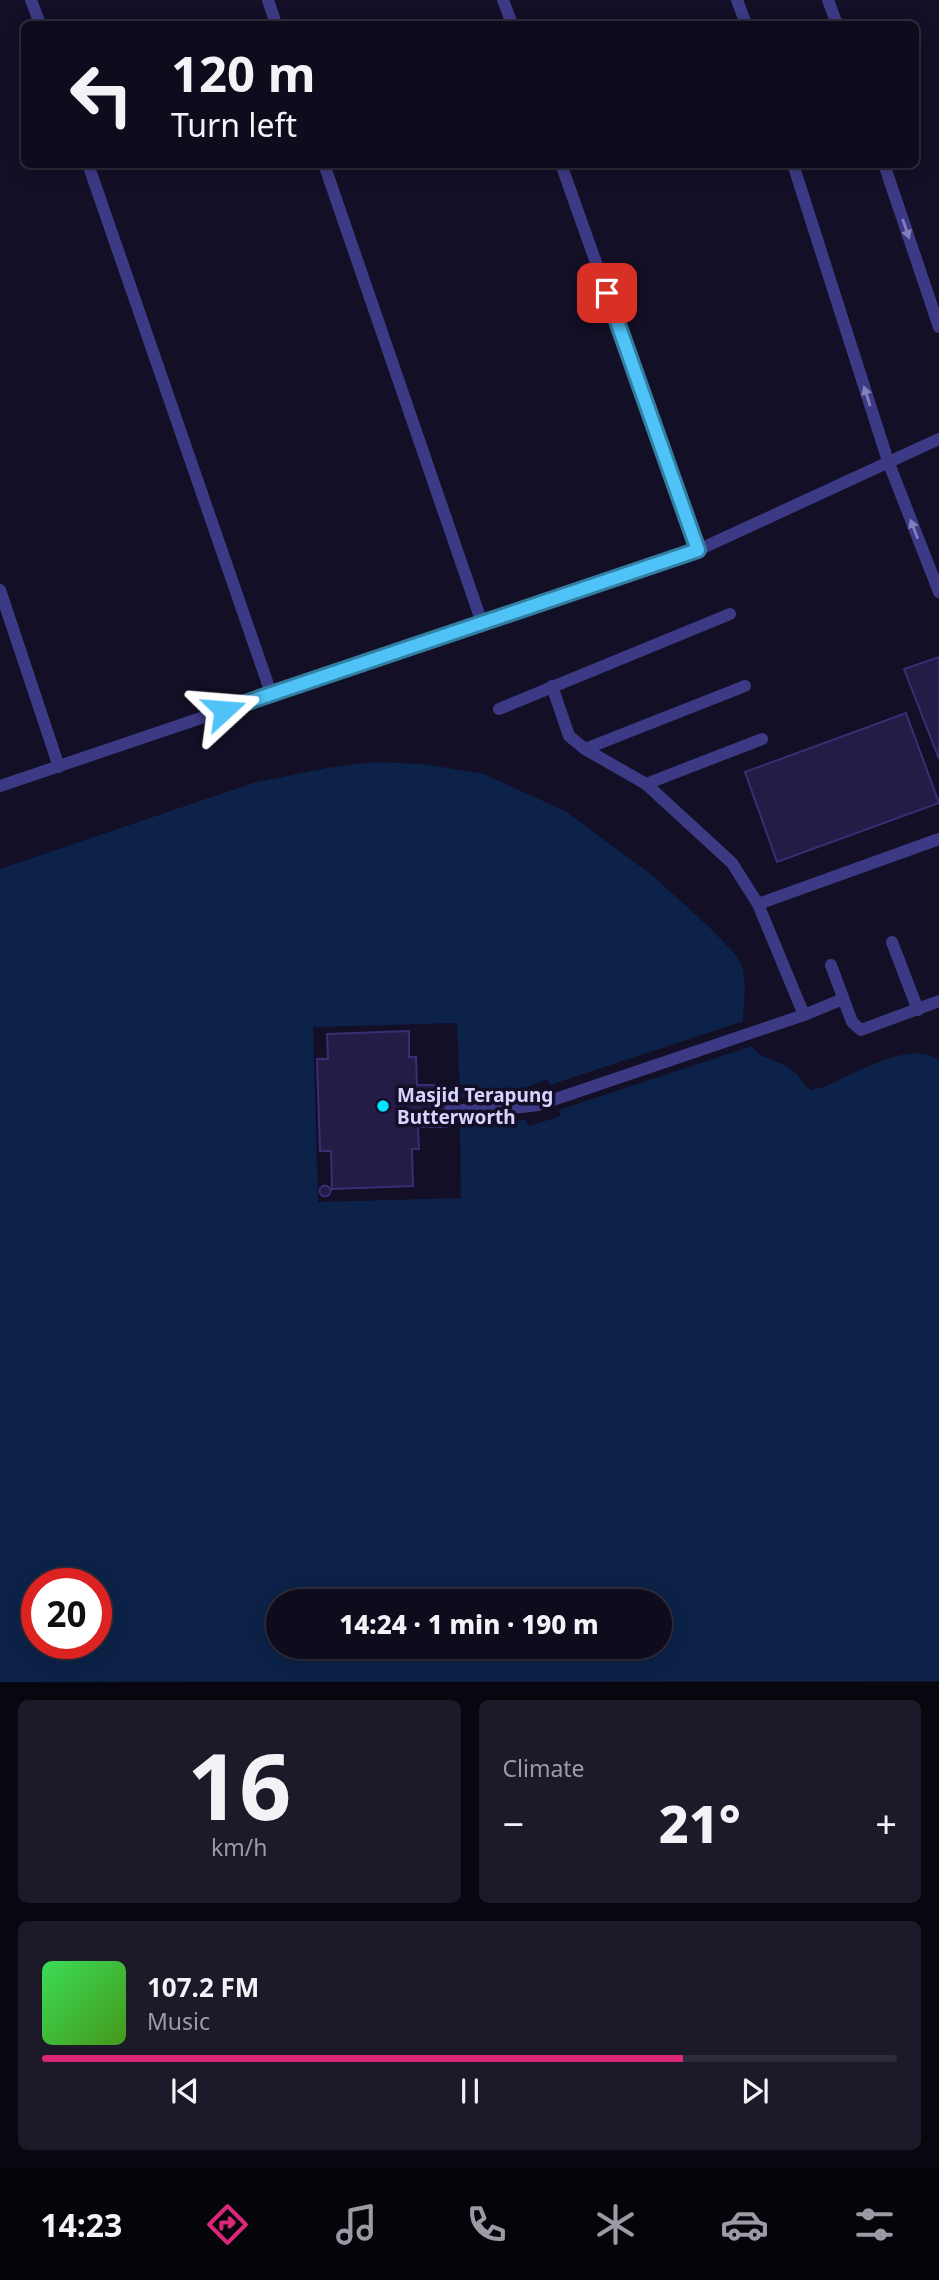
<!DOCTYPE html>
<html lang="en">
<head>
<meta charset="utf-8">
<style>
  body { margin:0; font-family:"Noto Sans",sans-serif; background:#1c1929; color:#f1f3f6; height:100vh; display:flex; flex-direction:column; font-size:26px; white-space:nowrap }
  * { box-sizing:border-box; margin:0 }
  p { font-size:23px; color:#9b9ba3 }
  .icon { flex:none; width:38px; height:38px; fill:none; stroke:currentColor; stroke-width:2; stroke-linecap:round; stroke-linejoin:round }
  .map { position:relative; height:1682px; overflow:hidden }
  .sheet { display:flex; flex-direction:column; gap:18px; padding:18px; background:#08060f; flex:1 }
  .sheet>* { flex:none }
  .top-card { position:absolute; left:21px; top:21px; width:898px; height:147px; border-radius:10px; box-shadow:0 4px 18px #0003,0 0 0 2px #2e2b3b; background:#0e0b1c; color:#f1f3f6; overflow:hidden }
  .speed { position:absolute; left:21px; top:1568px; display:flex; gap:14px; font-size:35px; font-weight:700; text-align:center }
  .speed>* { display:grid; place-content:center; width:91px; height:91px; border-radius:50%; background:#0e0b1c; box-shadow:0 4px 18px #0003,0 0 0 2px #2e2b3b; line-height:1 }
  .speed .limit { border:10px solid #d22; background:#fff; color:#111 }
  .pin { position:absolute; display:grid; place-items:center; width:60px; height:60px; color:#fff; margin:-30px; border-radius:14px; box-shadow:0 4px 10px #0006 }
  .me { position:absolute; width:77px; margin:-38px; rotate:71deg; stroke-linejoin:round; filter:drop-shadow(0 0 5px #0008) }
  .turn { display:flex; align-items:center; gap:24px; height:147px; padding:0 35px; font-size:32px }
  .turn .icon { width:91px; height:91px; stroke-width:2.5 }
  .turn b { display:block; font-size:49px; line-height:60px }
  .big { font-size:52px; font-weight:800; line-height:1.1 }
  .sheet .card { flex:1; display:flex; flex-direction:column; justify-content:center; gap:10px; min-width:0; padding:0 24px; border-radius:10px; background:#1c1929 }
  .sheet .dial { align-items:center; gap:0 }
  .dial b { font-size:91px; line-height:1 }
  .song { display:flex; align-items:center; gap:21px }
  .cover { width:84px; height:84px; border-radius:10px; background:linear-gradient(135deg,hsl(130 70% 55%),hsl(100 70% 35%)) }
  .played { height:7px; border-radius:4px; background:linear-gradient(90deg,#db2777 75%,#2e2b3b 75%) }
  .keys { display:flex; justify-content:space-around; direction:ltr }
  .heat { display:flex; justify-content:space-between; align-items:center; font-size:38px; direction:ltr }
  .sheet .tiles { flex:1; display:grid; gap:18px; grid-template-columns:1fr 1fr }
  .card:last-child { grid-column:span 2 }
  .trip { position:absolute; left:266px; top:1589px; width:406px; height:70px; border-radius:35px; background:#0e0b1c; box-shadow:0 4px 18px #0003,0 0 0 2px #2e2b3b; font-weight:800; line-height:70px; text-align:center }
  .tab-bar { display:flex; height:112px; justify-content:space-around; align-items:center; background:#06040b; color:#9b9ba3 }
  .tab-bar .icon { width:49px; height:49px }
  .tab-bar .current { color:#db2777 }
  .tab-bar b { font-size:32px; color:#f1f3f6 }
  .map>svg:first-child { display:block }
</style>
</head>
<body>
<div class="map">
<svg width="939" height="1682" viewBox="0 0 939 1682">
  <rect width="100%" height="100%" fill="#130f26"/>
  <path fill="#0c2248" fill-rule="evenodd" d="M373 762 423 764 484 774 565 811 652 875 708 926 737 956 743 969 745 986 743 1021 751 1046 760 1055 787 1066 798 1075 805 1086 812 1090 824 1087C852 1075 910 1039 939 1060V1681L0 1682V869L253 783 326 768ZM37 1584H96V1643H37ZM278 1601H660V1647H278Z"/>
  <polygon fill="#130f26" points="747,1020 749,1034 755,1045 559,1110 561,1116 529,1126 526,1120 460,1124 461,1198 318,1202 313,1027 457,1023 460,1098 518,1096 517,1091 547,1079 550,1085"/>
  <g fill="#241b47" stroke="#3b2d73" stroke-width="2">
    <polygon points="939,657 939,759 904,669"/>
    <polygon points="906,713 939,803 777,862 745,772"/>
    <polygon points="409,1031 409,1057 416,1057 417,1085 446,1085 447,1127 418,1127 419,1149 412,1149 413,1186 332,1189 331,1151 320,1151 317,1059 328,1059 327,1034"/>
    <circle cx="325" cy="1191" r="5.5"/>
  </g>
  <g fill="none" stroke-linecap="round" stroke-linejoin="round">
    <g stroke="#3d3a85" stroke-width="12">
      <polyline points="31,0 40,24"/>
      <polyline points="268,0 276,24"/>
      <polyline points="503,0 512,24"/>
      <polyline points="737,0 746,24"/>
      <polyline points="828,0 837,24"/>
      <polyline points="88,164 271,693"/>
      <polyline points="324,164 482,623"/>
      <polyline points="561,164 698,550"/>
      <polyline points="793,164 888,461 939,592"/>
      <polyline points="884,164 939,327"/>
      <polyline points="0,590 59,767"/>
      <polyline points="499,709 730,614"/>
      <polyline points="585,749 745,686"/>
      <polyline points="646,784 762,739"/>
      <polyline points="0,786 698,550 939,439"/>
      <polyline points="758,904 939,839"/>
      <polyline points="892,942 918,1010"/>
      <polyline points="831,965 852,1022 861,1030 939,1001"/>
      <polyline points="804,1015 843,999"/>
      <polyline points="450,1110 498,1110 538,1105 804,1015 758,904 732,863 646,784 585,749 569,736 552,686"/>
    </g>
  </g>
  <defs><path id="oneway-solid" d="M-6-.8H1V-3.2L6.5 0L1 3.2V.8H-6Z" transform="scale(1.75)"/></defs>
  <g fill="#837fbc">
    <use href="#oneway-solid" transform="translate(906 229) rotate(71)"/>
    <use href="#oneway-solid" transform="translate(867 396) rotate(-108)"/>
    <use href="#oneway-solid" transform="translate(914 529) rotate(-111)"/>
  </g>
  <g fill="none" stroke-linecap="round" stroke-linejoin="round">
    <g stroke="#337fa1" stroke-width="18">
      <polyline id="route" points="224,710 698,550 607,293"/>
    </g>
    <use href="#route" stroke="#4fc3f7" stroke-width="12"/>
  </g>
  <circle fill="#00e5ff" stroke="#130f26" stroke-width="2.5" cx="383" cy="1106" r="7"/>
  <g text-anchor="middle" stroke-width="7" stroke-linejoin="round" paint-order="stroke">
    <g font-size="19" font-weight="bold" fill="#d9d4ff" stroke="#130f26" text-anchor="start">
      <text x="397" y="1102">Masjid Terapung<tspan x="397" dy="22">Butterworth</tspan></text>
    </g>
  </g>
</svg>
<div class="speed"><div class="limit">20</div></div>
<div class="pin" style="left:607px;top:293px;background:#d93025"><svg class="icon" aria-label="arrive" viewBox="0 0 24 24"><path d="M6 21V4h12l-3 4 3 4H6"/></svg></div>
<svg class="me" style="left:224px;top:710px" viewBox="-20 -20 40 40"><path d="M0-17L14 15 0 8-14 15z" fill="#4fc3f7" stroke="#fff" stroke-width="4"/></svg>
<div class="trip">14:24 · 1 min · 190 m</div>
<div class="top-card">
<div class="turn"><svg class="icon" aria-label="left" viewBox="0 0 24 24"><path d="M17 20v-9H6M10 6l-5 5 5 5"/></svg><div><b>120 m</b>Turn left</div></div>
</div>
</div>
<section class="sheet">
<div class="tiles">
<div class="card dial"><b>16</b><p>km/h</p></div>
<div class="card"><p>Climate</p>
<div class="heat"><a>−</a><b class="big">21°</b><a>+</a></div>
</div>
<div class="card">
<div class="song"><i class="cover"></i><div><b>107.2 FM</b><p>Music</p></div></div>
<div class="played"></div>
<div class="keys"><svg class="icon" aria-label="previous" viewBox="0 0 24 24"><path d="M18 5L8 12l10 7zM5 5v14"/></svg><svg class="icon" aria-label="pause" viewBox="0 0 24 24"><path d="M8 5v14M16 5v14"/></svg><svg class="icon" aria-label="next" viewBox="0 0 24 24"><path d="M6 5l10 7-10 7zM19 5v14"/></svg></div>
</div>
</div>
</section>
<nav class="tab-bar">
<b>14:23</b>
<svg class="icon current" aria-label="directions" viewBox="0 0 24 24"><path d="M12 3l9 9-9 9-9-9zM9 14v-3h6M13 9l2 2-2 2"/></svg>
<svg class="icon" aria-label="music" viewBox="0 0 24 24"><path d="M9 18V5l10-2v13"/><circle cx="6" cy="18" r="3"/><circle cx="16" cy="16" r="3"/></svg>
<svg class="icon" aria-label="phone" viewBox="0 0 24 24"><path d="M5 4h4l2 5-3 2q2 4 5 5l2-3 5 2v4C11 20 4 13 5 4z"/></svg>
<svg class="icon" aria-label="climate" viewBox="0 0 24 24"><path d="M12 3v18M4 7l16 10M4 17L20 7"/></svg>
<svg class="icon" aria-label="car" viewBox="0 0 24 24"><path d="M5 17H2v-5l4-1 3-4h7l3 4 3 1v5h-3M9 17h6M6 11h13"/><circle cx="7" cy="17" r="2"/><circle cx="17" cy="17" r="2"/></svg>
<svg class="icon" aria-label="filters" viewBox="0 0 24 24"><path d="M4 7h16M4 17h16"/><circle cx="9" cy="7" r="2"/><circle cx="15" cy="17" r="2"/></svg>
</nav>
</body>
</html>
